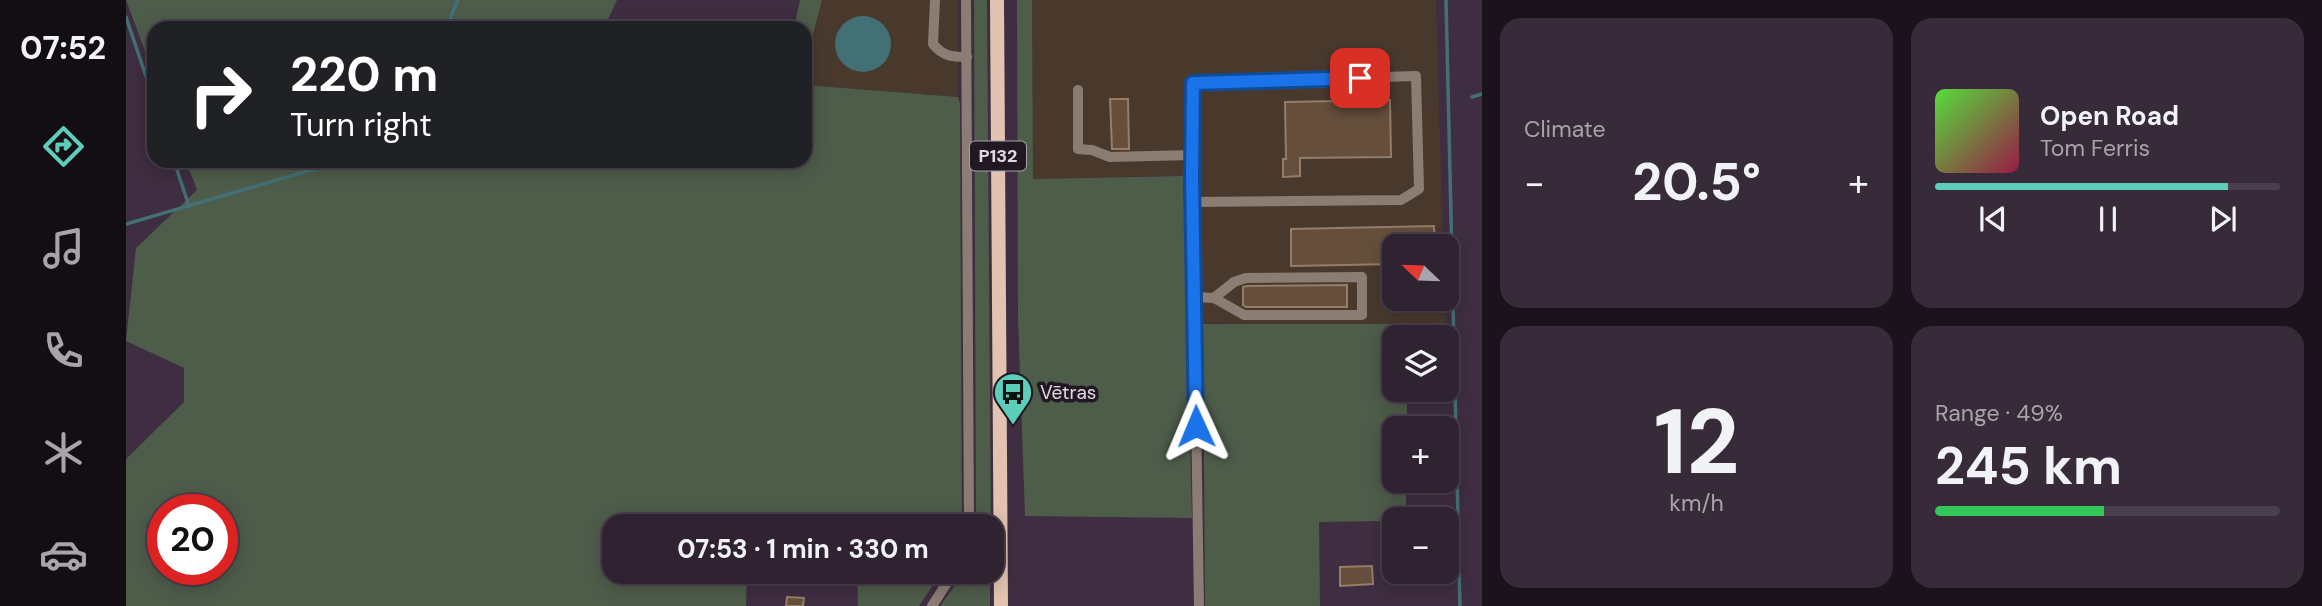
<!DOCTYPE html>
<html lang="en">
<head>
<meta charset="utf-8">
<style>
  body { margin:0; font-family:"DM Sans",sans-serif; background:#372a39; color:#f1f3f6; height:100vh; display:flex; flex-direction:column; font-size:26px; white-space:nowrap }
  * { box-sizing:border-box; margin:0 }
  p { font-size:23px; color:#a7a4ab }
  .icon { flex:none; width:38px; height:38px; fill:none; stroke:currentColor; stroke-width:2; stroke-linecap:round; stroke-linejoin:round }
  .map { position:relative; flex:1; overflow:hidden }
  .side { display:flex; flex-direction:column; gap:18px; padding:18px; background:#1a131b; width:840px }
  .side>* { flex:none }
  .guide { position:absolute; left:21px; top:21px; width:665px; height:147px; border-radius:21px; box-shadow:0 4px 18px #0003,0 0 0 2px #4a3f4d; background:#202124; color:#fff; overflow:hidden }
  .needle { width:46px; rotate:293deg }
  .fabs { position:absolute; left:1256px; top:234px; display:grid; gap:14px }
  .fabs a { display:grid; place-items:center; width:77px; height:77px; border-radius:14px; background:#2f2231; box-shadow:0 4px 18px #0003,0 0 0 2px #4a3f4d; font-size:35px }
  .speed { position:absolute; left:21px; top:494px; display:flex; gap:14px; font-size:35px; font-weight:700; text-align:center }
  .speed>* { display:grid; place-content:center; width:91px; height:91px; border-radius:50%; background:#2f2231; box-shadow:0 4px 18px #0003,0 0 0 2px #4a3f4d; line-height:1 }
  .speed .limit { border:10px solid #d22; background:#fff; color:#111 }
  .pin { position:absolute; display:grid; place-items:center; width:60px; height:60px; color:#fff; margin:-30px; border-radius:14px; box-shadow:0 4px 10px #0006 }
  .me { position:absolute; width:77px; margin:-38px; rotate:359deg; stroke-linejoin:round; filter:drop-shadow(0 0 5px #0008) }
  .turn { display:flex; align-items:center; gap:24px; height:147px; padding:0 28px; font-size:32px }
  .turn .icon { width:91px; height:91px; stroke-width:2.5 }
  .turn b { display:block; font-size:49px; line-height:60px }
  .big { font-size:52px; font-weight:700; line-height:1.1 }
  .side .card { flex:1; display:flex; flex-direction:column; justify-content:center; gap:10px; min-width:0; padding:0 24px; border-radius:21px; background:#372a39 }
  .side .dial { align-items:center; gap:0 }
  .dial b { font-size:91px; line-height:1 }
  .song { display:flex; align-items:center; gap:21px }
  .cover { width:84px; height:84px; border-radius:10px; background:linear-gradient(135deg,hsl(110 70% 55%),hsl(340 70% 35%)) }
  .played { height:7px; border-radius:4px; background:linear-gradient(90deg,#5cceba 85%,#4a3f4d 85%) }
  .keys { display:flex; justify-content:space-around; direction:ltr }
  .heat { display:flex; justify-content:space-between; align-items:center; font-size:38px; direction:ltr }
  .charge { height:10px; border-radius:5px; background:linear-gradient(90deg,#34c759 49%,#4a3f4d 0) }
  .side .tiles { flex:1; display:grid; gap:18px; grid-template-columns:repeat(2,1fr) }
  .trip { position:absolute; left:476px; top:514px; width:402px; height:70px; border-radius:21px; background:#2f2231; box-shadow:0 4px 18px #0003,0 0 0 2px #4a3f4d; font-weight:700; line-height:70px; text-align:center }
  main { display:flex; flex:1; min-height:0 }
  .dock { display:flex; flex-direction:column; width:126px; justify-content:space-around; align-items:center; background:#130e14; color:#a7a4ab }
  .dock .icon { width:49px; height:49px }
  .dock .current { color:#5cceba }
  .dock b { font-size:32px; color:#f1f3f6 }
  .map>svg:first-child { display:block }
</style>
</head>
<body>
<main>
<nav class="dock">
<b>07:52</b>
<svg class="icon current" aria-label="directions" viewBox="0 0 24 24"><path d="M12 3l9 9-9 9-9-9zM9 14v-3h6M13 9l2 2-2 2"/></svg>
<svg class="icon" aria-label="music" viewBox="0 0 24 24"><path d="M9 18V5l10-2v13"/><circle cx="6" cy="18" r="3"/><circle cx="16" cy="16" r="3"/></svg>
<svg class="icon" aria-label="phone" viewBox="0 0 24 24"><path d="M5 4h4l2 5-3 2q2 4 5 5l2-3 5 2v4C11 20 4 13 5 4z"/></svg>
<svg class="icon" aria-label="climate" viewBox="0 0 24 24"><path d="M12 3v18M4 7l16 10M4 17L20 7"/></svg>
<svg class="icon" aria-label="car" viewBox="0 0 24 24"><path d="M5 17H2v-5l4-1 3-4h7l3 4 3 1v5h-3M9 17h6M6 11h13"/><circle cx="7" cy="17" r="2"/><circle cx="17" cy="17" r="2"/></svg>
</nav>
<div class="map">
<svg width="1356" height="606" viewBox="0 0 1356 606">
  <rect width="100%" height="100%" fill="#3f2d41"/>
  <g fill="#49392d">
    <polygon points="696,0 832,0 832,97 679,85 679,65"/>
    <polygon points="906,0 1310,0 1317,247 1269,247 1269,299 1319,299 1320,327 1077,323 1073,175 907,179"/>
  </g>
  <g fill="#4e5c4a" fill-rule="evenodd">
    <polygon points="0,0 491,0 478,28 28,28 28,75"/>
    <polygon points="674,0 696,0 679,65 679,28 668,28"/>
    <polygon points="848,0 861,0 865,527 850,527"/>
    <polygon points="891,0 906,0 907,179 1057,176 1066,518 899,516 892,317"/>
    <path d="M679 85 832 97 834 104 836 527H488V572H621L620 606H0V459L58 402V368L0 341 10 248 71 190 60 161H679ZM96 509V569H37V509Z"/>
    <polygon points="1077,324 1278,324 1281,331 1281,338 1269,338 1269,390 1281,390 1281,429 1269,429 1269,481 1280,481 1280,510 1312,510 1326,520 1193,522 1194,606 1079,606"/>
    <polygon points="731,572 816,572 793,606 732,606"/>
    <polygon points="839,572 864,572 864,606 814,606"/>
  </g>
  <circle fill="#437075" cx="737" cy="44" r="28"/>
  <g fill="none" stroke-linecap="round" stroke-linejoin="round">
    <g stroke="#437075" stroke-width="3.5">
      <polyline points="1320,0 1334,606"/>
      <polyline points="0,17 28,100"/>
      <polyline points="320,28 332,0"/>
      <polyline points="1346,97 1356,94"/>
      <polyline points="48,161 63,206"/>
      <polyline points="0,224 216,161"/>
    </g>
  </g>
  <g fill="#654f3c" stroke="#957d68" stroke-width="2">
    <polygon points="984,99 1002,99 1003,149 986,149"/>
    <polygon points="1264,100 1265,157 1174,158 1174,176 1157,177 1157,159 1160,159 1159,102"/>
    <polygon points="1308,226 1309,247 1269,247 1269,264 1165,266 1165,229"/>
    <polygon points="1221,285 1221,307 1120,307 1117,305 1117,287 1121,286"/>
    <polygon points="1246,566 1247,584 1214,586 1214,567"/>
    <polygon points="661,597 678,598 677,606 660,606"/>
  </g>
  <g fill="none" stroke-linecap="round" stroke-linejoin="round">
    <g stroke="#8b7c74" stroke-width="10">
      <path d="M809 0 807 44C817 56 825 57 841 57"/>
      <polyline points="840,0 843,527"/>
      <polyline points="952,90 952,149 966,150 984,157 1066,155 1073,606"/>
      <polyline points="1066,155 1067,83 1290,76 1293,189 1275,200 1066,202"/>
      <polyline points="1068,297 1088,298 1108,282 1120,278 1236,277 1236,315 1118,315 1088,298"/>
      <polyline points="806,606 828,572"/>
    </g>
    <polyline stroke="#e2c3b1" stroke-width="14" points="871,0 875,606"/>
  </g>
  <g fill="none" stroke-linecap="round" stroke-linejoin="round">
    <g stroke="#114b97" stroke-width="18">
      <polyline id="route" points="1070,426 1066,176 1067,83 1234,78"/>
    </g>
    <use href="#route" stroke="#1a73e8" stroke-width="12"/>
  </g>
  <defs>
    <g id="bus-pin" transform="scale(2.0125)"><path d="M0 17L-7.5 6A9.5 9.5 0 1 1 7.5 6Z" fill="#5cceba" stroke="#211922"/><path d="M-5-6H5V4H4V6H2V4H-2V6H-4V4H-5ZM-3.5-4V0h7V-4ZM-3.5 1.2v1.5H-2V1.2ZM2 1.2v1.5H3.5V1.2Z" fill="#111"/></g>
  </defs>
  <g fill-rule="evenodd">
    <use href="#bus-pin" x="887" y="392"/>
  </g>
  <g text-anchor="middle" stroke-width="7" stroke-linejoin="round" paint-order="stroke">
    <rect fill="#211922" stroke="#a99eaa" stroke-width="2" x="844" y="141.5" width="56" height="29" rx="5"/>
    <g font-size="18" font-weight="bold" fill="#e3d7e4">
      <text x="872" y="162">P132</text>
    </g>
    <g font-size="19" fill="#e3d7e4" stroke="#211922" text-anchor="start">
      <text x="914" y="399">Vētras</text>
    </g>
  </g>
</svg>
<div class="fabs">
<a><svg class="needle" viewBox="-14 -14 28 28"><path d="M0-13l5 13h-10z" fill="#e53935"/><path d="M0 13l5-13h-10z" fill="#a7a4ab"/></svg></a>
<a><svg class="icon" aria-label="layers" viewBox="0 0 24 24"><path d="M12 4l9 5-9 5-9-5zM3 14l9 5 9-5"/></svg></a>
<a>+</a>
<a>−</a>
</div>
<div class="speed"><div class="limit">20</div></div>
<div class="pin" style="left:1234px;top:78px;background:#d93025"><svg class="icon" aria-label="arrive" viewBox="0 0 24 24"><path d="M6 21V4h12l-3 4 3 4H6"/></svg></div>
<svg class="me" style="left:1070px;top:426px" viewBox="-20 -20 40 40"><path d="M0-17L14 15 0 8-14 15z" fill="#1a73e8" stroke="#fff" stroke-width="4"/></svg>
<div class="trip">07:53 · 1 min · 330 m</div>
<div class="guide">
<div class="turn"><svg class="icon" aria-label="right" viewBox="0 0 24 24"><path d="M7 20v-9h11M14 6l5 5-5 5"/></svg><div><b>220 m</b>Turn right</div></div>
</div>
</div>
<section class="side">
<div class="tiles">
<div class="card"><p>Climate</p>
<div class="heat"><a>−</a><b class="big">20.5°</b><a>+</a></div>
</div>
<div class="card">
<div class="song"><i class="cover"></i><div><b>Open Road</b><p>Tom Ferris</p></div></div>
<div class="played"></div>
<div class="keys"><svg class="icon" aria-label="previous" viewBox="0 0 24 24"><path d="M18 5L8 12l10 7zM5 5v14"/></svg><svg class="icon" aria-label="pause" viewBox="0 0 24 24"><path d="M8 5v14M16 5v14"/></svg><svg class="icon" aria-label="next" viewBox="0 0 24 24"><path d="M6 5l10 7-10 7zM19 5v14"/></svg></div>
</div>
<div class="card dial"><b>12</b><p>km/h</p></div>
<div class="card"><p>Range · 49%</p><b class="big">245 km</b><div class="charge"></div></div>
</div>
</section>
</main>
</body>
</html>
